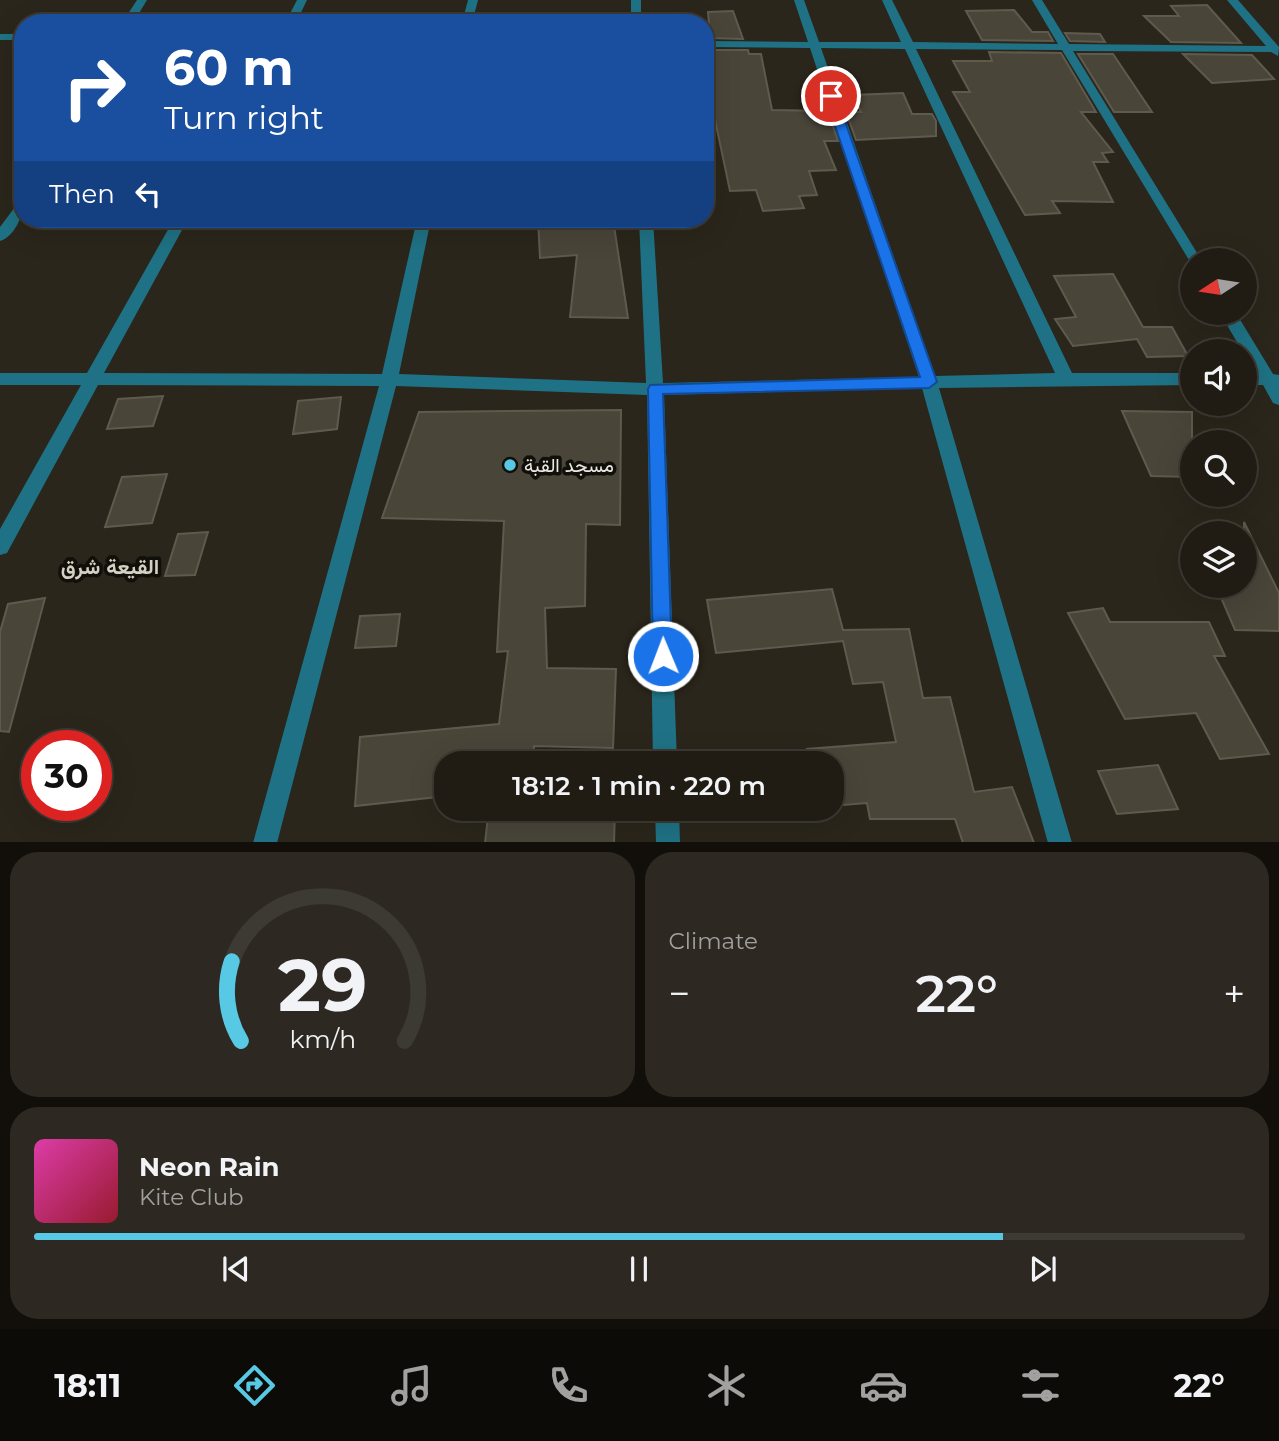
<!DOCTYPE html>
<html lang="en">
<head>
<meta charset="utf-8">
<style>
  body { margin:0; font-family:Montserrat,Vazirmatn,sans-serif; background:#2d2922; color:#f1f3f6; height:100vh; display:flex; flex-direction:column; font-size:26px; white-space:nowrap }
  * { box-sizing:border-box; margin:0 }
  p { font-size:23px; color:#a2a1a0 }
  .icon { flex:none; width:38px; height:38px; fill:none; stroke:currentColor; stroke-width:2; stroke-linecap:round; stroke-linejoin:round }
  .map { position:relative; height:842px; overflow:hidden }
  .details { display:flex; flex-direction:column; gap:10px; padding:10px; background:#120f0b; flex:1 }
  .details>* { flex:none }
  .hud { position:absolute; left:14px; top:14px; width:700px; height:214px; border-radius:28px; box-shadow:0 7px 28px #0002,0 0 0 2px #3d3a34; background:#1a4fa0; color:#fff; overflow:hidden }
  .needle { width:46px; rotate:258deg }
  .buttons { position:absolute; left:1180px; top:248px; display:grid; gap:14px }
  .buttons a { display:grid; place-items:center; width:77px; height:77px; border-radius:50%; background:#201c14; box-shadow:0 7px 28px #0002,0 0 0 2px #3d3a34; font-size:35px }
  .speed { position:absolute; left:21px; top:730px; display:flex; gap:14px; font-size:35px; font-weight:700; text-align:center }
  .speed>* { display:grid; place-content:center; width:91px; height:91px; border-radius:50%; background:#201c14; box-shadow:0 7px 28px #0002,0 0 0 2px #3d3a34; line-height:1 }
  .speed .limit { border:10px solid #d22; background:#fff; color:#111 }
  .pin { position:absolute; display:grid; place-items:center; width:60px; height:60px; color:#fff; margin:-30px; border:4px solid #fff; border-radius:50%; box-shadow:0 2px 7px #0007 }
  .me { position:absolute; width:77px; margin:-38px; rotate:359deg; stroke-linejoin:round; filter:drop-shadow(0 0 5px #0008) }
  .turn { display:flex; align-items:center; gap:24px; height:147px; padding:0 35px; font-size:32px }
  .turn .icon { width:91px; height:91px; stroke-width:2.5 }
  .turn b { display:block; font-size:49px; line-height:60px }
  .then { display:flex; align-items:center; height:66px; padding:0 35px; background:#0003; gap:14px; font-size:26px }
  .big { font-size:52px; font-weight:600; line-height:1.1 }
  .details .widget { flex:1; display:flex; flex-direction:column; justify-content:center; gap:10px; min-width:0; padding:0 24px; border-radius:28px; background:#2d2922 }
  .details .dial { align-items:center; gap:0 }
  .dial svg { height:182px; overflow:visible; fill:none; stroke:#3d3a34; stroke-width:7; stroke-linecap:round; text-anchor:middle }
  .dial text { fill:#f1f3f6; stroke:none }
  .song { display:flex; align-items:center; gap:21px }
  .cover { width:84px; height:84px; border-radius:10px; background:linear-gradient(135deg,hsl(320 70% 55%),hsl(350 70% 35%)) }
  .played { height:7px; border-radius:4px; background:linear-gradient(90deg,#58c9e4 80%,#3d3a34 80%) }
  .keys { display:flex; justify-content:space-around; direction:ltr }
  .heat { display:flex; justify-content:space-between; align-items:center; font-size:38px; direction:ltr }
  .details .tiles { flex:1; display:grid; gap:10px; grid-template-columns:1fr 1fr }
  .widget:last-child { grid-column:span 2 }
  .trip { position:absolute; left:434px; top:751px; width:410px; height:70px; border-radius:28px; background:#201c14; box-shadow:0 7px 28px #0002,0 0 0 2px #3d3a34; font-weight:600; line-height:70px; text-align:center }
  .menu { display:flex; height:112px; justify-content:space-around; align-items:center; background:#0d0b08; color:#a2a1a0 }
  .menu .icon { width:49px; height:49px }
  .menu .on { color:#58c9e4 }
  .menu b { font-size:32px; color:#f1f3f6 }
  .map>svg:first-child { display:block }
</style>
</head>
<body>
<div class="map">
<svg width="1279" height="843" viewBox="0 0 1279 843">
  <rect width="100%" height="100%" fill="#2a261b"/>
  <g fill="#494539" stroke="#5f5a4e" stroke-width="2">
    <polygon points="1207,5 1241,43 1171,42 1144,16 1179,16 1171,6"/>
    <polygon points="1014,10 1032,32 1048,32 1053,41 982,40 966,11"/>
    <polygon points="733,11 743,39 710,38 708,12"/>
    <polygon points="1065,33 1100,34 1105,42 1070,41"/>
    <polygon points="710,50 748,50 749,54 761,54 772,110 828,111 838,141 824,141 836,170 809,171 817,195 799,196 804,208 763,211 756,190 730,191 714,115"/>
    <polygon points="989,52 1061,53 1096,112 1081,112 1113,152 1102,153 1108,162 1093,162 1113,202 1052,201 1060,213 1025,215 953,92 970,92 953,61 992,61"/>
    <polygon points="1078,54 1113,54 1152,112 1114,112"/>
    <polygon points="1183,54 1252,55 1274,79 1212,83"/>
    <polygon points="903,93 912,114 932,114 936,121 936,136 856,140 846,112 861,112 853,95"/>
    <polygon points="538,219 613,219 628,318 570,317 577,255 540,258"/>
    <polygon points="1113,274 1143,327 1172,327 1188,356 1147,357 1137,339 1073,346 1055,319 1076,317 1054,276"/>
    <polygon points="163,396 153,426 107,429 118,399"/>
    <polygon points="341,397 337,429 293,434 298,401"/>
    <polygon points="621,410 620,525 586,524 585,606 545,608 547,668 616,669 613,748 534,746 533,763 446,763 446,796 355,806 360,737 499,724 508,651 497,652 504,521 382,518 419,412"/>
    <polygon points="1122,411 1192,412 1192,477 1151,476"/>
    <polygon points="167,474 152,523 105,527 122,477"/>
    <polygon points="1244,522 1279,593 1279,631 1235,630 1216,586 1244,586"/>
    <polygon points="208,532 195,575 165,576 178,534"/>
    <polygon points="832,589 843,630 909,629 923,698 950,697 974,792 1012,787 1034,843 963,843 955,819 870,819 867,803 831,806 831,763 809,763 807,749 896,742 883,682 853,684 843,641 716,653 707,600"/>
    <polygon points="45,598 9,732 0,731 0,632 8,604"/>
    <polygon points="1103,608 1110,622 1209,622 1225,656 1214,656 1269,754 1220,759 1196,713 1125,719 1068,613"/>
    <polygon points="400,614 396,646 355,648 360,616"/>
    <polygon points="1158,765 1178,809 1117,814 1098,771"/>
    <polygon points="489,808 615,808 614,843 485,843"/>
  </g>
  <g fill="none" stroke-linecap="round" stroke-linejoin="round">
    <g fill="#1f7285" fill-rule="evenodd">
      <polygon points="137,0 147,0 133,23 122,23"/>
      <polygon points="297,0 307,0 296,23 285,23"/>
      <polygon points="468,0 478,0 472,23 462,23"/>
      <rect x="631" y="0" width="10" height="23"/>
      <path d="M794 0H804L819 42H901L882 0H892L913 42 1058 44 1032 0H1042L1069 44 1266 46 1227 0H1238L1279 47 1278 56 1271 52 1073 51 1202 261H1192V265L1062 50 916 49 1072 373H1192V385L939 388 1072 843H1048L922 388 664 395 677 763H653L647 395 396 386 277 843H253L379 386 98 385 7 553 0 555V529L81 385H0V373H87L174 219H188L104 373 382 374 417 219H431L399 374 646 383 639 219H653L663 383 919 377 810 48 705 47V41L808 42ZM821 48 905 49 1055 373 935 376Z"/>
      <rect x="0" y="34" width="23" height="6"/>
      <path d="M23 202C23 216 15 236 0 241V227L18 203Z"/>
      <polygon points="1220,313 1236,313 1273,374 1279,375 1279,405 1273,403 1263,385 1244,385 1244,373 1255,373"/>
      <polygon points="655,808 679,808 680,843 656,843"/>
    </g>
  </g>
  <polygon fill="#1a73e8" stroke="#114b97" stroke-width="2" points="827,94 836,96 937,382 929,388 663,394 672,656 669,662 663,665 656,662 653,656 648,389 650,385 920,377 825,96"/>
  <circle fill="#58c9e4" stroke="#110f0a" stroke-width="2.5" cx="510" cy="465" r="7"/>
  <g text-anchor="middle" stroke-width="7" stroke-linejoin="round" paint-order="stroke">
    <g font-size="19" fill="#ece9e2" stroke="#110f0a" text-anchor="start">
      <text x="524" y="472">مسجد القبة</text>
    </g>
    <g font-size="21" font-weight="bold" fill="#d6d0c2" stroke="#110f0a">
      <text x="110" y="574">القيعة شرق</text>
    </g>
  </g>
</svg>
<div class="buttons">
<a><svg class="needle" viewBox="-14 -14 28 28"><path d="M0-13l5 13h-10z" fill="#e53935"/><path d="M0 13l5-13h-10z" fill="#a2a1a0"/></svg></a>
<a><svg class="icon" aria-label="sound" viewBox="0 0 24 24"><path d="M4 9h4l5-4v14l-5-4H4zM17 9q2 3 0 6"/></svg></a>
<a><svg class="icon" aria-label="search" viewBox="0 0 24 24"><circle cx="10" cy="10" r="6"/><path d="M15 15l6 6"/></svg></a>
<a><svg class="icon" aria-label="layers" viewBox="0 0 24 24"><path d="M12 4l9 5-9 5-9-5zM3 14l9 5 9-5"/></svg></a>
</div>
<div class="speed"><div class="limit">30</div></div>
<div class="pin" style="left:831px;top:96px;background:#d93025"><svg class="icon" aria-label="arrive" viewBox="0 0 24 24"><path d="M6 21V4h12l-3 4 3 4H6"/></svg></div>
<svg class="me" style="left:663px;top:656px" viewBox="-20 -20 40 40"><circle r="17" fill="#1a73e8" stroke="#fff" stroke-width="3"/><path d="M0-11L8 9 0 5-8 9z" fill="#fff"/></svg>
<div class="trip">18:12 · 1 min · 220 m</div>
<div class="hud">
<div class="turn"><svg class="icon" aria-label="right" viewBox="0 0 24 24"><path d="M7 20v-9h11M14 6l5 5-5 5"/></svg><div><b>60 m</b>Turn right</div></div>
<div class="then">Then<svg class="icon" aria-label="left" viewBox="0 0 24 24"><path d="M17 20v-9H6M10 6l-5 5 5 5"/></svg></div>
</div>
</div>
<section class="details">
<div class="tiles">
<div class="widget dial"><svg viewBox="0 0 100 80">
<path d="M14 69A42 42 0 1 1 86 69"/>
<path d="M14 69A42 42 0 0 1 10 34" stroke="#58c9e4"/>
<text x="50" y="56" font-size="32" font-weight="700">29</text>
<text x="50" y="72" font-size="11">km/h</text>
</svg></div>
<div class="widget"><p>Climate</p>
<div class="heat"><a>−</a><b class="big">22°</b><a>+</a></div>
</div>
<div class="widget">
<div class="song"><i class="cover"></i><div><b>Neon Rain</b><p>Kite Club</p></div></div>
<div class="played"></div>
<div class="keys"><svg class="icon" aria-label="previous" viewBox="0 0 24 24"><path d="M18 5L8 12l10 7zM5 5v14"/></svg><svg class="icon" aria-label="pause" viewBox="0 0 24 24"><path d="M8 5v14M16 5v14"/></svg><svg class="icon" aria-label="next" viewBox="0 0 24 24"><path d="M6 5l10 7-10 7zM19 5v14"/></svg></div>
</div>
</div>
</section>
<nav class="menu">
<b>18:11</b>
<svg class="icon on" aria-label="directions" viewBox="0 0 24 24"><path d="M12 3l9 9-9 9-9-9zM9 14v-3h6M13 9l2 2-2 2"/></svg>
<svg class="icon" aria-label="music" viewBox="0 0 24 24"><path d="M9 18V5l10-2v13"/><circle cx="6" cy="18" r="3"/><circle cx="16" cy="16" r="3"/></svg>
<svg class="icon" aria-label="phone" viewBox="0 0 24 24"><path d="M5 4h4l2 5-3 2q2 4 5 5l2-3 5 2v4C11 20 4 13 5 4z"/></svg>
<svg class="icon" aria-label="climate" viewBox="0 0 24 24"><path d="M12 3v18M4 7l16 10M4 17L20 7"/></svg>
<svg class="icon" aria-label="car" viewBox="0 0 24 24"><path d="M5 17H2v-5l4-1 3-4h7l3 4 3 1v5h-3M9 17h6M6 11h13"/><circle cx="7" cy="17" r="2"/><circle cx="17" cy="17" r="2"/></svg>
<svg class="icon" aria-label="filters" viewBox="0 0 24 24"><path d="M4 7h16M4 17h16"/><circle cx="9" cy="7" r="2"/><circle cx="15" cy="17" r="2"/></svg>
<b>22°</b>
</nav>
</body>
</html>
